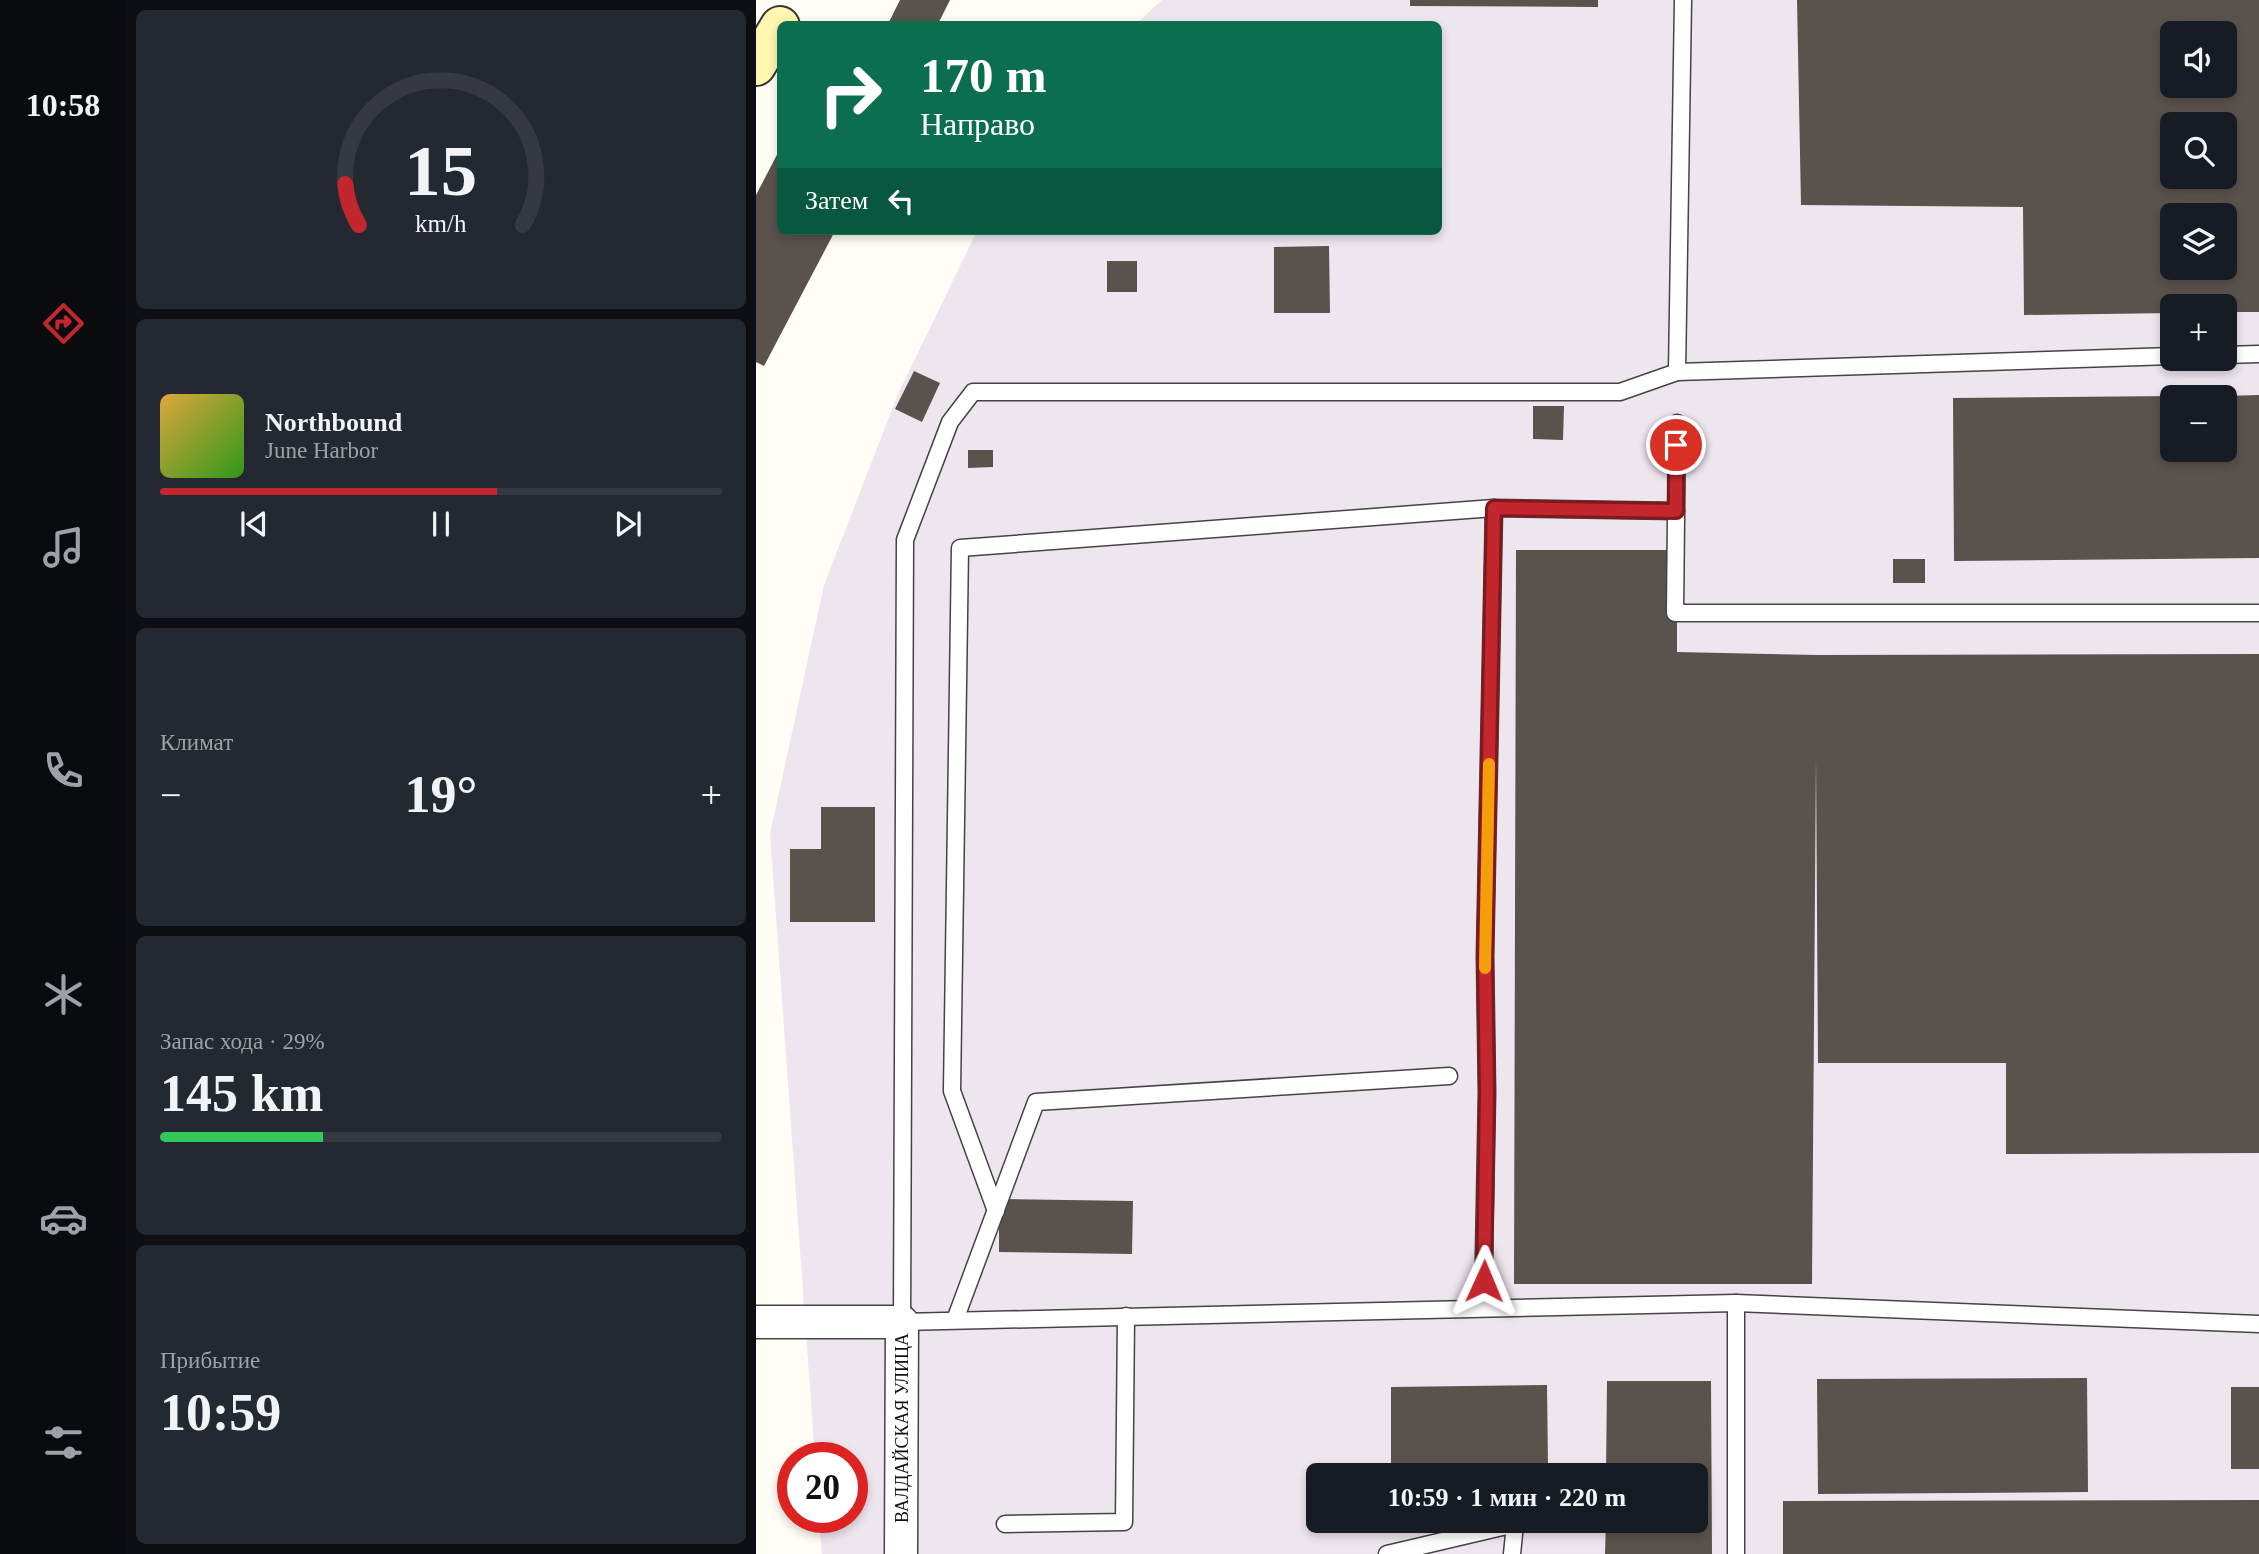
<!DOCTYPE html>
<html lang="ru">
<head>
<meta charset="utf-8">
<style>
  body { margin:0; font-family:Georgia,serif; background:#242831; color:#f1f3f6; height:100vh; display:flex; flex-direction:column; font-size:26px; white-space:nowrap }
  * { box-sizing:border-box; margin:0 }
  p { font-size:23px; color:#9ea1a6 }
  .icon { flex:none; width:38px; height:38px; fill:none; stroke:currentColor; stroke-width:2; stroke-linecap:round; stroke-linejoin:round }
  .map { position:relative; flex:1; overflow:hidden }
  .side { display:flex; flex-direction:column; gap:10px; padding:10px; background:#0d0f14; width:630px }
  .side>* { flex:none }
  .guide { position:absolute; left:21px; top:21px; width:665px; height:214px; border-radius:10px; box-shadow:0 4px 10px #0003; background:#0b6e4f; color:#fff; overflow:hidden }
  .fabs { position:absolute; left:1404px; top:21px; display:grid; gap:14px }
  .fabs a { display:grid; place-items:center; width:77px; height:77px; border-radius:10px; background:#171b24; box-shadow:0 4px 10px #0003; font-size:35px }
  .speed { position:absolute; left:21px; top:1442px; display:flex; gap:14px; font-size:35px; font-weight:700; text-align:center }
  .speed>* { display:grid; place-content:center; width:91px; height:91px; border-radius:50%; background:#171b24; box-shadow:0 4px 10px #0003; line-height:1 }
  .speed .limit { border:10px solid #d22; background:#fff; color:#111 }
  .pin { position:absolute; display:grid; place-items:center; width:60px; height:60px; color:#fff; margin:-30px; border:4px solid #fff; border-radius:50%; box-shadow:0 2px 7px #0007 }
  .me { position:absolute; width:77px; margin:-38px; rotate:1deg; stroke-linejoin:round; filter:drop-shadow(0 0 5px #0008) }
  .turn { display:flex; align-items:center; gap:24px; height:147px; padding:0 28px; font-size:32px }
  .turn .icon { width:91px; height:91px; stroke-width:2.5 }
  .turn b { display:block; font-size:49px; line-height:60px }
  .then { display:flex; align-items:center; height:66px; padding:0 28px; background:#0003; gap:14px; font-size:26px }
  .big { font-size:52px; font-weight:800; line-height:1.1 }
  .side .tile { flex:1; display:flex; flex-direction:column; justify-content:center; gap:10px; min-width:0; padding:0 24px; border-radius:10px; background:#242831 }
  .side .dial { align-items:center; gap:0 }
  .dial svg { height:182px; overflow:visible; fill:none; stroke:#363941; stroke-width:7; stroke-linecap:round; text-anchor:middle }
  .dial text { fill:#f1f3f6; stroke:none }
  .song { display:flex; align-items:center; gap:21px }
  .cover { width:84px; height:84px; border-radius:10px; background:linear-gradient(135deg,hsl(40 70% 55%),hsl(110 70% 35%)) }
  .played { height:7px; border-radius:4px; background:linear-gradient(90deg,#c4262e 60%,#363941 60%) }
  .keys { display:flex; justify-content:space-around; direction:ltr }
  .heat { display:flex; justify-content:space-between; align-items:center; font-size:38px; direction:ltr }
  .charge { height:10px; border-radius:5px; background:linear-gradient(90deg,#34c759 29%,#363941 0) }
  .trip { position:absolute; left:550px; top:1463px; width:402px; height:70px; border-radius:10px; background:#171b24; box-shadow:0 4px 10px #0003; font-weight:800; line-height:70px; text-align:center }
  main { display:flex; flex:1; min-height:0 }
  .menu { display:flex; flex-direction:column; width:126px; justify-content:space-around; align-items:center; background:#090b0e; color:#9ea1a6 }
  .menu .icon { width:49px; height:49px }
  .menu .active { color:#c4262e }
  .menu b { font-size:32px; color:#f1f3f6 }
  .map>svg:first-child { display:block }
</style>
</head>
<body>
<main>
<nav class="menu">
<b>10:58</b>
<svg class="icon active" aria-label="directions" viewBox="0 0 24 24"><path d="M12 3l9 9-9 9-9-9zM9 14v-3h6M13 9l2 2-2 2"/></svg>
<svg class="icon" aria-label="music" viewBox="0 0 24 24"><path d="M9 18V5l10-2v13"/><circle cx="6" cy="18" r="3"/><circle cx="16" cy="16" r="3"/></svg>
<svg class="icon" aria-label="phone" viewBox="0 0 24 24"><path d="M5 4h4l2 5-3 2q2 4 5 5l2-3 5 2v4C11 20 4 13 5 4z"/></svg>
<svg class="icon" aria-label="climate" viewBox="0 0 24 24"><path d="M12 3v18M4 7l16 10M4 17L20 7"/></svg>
<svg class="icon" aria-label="car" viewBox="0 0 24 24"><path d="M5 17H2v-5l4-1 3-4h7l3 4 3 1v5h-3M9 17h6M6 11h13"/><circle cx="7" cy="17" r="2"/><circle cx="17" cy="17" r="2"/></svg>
<svg class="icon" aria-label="filters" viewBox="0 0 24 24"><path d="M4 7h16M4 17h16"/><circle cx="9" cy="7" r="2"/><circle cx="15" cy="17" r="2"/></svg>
</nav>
<section class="side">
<div class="tile dial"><svg viewBox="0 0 100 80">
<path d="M14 69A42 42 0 1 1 86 69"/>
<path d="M14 69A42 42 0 0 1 8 51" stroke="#c4262e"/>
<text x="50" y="56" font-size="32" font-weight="700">15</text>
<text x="50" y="72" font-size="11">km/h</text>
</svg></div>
<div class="tile">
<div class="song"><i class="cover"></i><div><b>Northbound</b><p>June Harbor</p></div></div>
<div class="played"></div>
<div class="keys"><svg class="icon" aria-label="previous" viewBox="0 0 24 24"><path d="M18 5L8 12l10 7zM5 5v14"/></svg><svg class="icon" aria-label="pause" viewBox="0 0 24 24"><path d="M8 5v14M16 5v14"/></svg><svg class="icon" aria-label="next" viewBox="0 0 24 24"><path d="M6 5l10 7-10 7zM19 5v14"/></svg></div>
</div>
<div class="tile"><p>Климат</p>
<div class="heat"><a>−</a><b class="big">19°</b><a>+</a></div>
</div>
<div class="tile"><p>Запас хода · 29%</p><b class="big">145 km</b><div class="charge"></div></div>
<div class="tile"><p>Прибытие</p><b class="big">10:59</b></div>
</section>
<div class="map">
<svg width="1503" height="1554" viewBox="0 0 1503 1554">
  <rect width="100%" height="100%" fill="#fffdf5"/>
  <path fill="#eee6ef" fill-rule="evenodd" d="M406 0H1503V1554H66L63 1517H96V1458H59L14 834 68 585 142 394 221 231H682V24H380ZM1416 33H1468V86H1416ZM1416 124H1468V177H1416ZM1416 215H1468V268H1416ZM1416 306H1468V359H1416ZM1416 397H1468V450H1416ZM562 1475H940V1521H562Z"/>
  <g fill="#5a524d" fill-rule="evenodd">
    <polygon points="144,0 194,0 182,24 132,24"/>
    <polygon points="654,0 842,0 842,7 654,6"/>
    <path d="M1041 0H1503V312H1468V306H1416V313L1268 315 1267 207 1045 205ZM1416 33H1468V86H1416ZM1416 124H1468V177H1416ZM1416 215H1468V268H1416Z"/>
    <polygon points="24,149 24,231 79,231 8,366 0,362 0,195"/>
    <polygon points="573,246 574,313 518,313 518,247"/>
    <rect x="351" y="261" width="30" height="31"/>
    <polygon points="158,371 184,383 166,422 139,409"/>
    <polygon points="1503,395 1503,558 1198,561 1197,398 1416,396 1416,450 1468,450 1468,396"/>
    <polygon points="777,406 808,406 807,440 777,439"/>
    <polygon points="212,450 237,450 237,467 212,468"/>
    <polygon points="760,550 921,550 921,652 1061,655 1503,654 1503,1153 1250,1154 1250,1063 1062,1063 1060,759 1056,1284 758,1284"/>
    <rect x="1137" y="559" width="32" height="24"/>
    <polygon points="65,807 119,807 119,922 34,922 34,849 65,849"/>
    <polygon points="243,1199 377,1201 376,1254 243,1252"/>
    <polygon points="1331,1378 1332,1492 1062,1494 1061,1379"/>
    <polygon points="851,1381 955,1381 956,1554 849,1554 850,1521 940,1521 940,1475 850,1475"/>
    <polygon points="791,1385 792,1466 635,1467 635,1387"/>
    <rect x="1475" y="1387" width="28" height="82"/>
    <polygon points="1503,1500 1503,1554 1027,1554 1027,1501"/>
  </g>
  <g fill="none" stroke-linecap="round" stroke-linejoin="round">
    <g stroke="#444" stroke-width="19">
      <g id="lane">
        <polyline points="1468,355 1503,354"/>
        <polyline points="1416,356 921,372 864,392 217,392 194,422 149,540 146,1322 980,1303 1503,1324"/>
        <polyline points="921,372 927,0"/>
        <polyline points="921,423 919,613 1503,613"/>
        <polyline points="240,1211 196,1091 204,548 738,508"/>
        <polyline points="980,1303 980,1554"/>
        <polyline points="727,1308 731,1093 729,956 738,508 920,511"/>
        <polyline points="199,1320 280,1102 693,1076"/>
        <polyline points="249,1524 368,1522 370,1316"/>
        <polyline points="631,1554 759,1524 756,1554"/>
      </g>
    </g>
    <g stroke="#444" stroke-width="35">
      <polyline id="street" points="0,1322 146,1322 145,1554"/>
    </g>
    <g stroke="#333" stroke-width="42">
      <polyline id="secondary" points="0,66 24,26"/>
    </g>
    <use href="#lane" stroke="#fff" stroke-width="16"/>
    <use href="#street" stroke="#fff" stroke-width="32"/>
    <use href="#secondary" stroke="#fff6b0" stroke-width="38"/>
  </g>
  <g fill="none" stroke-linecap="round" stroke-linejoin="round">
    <g stroke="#7f191e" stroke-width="18">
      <polyline id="route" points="728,1281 731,1093 729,956 738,508 920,511 920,445"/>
    </g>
    <use href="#route" stroke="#c4262e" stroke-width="12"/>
    <polyline stroke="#f59e0b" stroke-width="12" points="729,968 733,764"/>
  </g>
  <g text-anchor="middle" stroke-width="7" stroke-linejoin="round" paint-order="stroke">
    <g font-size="18" fill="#111" stroke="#fff">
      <text transform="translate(146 1428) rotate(-90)" y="6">ВАЛДАЙСКАЯ УЛИЦА</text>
    </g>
  </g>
</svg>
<div class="fabs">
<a><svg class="icon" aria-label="sound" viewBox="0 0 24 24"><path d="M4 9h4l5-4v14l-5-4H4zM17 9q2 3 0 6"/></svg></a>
<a><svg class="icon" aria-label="search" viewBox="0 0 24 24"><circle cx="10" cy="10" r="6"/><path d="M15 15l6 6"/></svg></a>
<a><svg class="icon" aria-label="layers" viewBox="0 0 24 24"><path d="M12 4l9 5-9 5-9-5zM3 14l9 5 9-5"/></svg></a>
<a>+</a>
<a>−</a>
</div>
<div class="speed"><div class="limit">20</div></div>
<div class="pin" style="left:920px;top:445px;background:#d93025"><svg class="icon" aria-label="arrive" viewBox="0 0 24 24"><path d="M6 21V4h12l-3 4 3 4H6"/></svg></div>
<svg class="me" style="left:728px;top:1281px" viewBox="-20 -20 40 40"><path d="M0-17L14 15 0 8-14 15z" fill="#c4262e" stroke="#fff" stroke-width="4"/></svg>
<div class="trip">10:59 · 1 мин · 220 m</div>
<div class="guide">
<div class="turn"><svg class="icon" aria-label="right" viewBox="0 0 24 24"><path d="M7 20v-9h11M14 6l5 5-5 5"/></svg><div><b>170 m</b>Направо</div></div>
<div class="then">Затем<svg class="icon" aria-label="left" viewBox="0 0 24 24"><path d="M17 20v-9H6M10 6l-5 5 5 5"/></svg></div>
</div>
</div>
</main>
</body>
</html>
